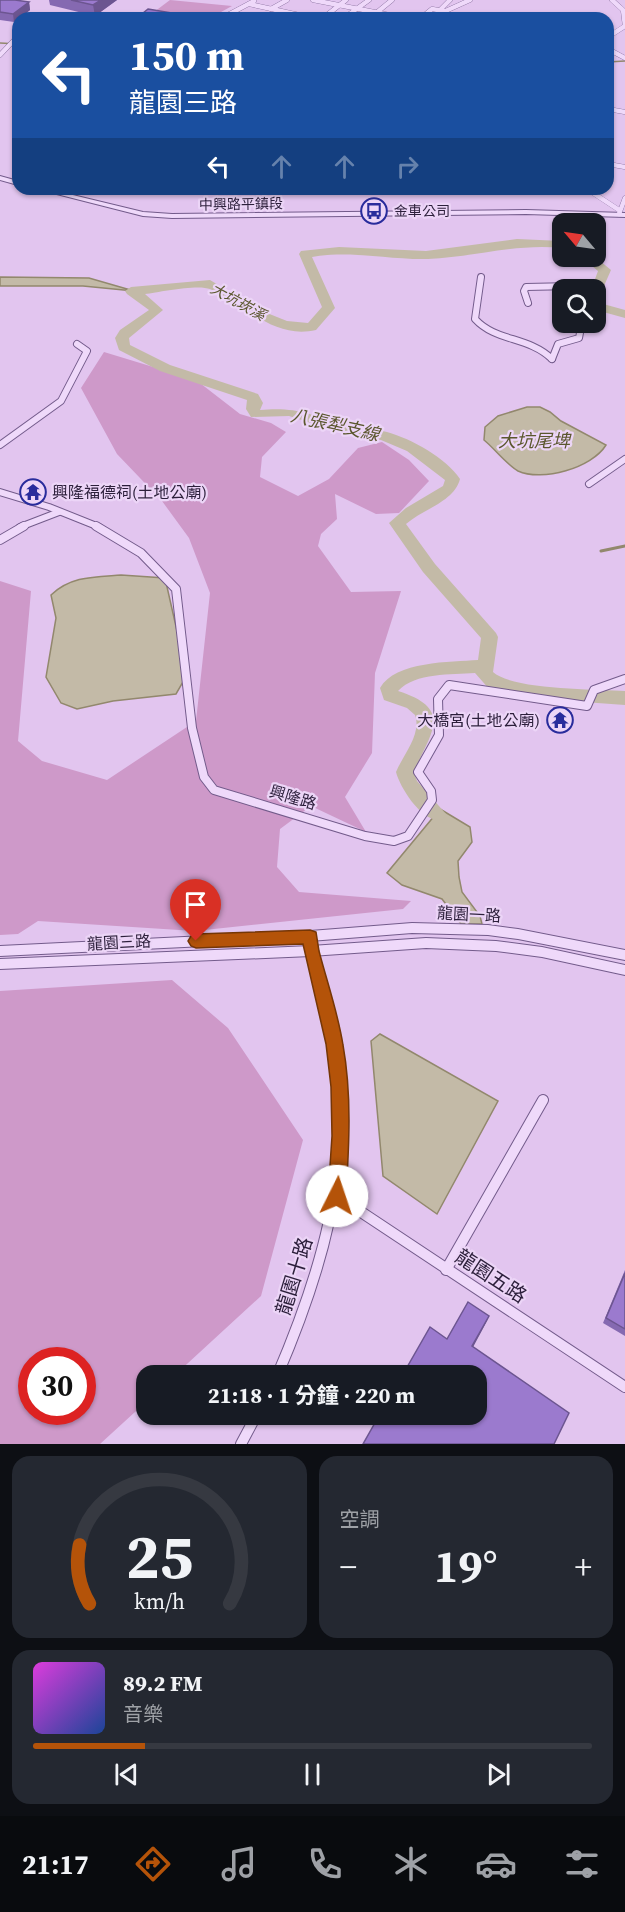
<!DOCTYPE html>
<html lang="zh-TW">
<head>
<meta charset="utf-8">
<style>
  body { margin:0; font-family:"Source Serif 4","Noto Sans TC",serif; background:#242831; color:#f1f3f6; height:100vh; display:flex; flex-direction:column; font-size:22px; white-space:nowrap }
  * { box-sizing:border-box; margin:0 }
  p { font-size:20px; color:#9ea1a6 }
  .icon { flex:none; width:33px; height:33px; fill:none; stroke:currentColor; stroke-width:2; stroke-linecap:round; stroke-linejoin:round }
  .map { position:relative; height:1444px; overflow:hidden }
  .side { display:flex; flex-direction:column; gap:12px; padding:12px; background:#0d0f14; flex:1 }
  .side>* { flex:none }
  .hud { position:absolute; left:12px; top:12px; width:602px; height:183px; border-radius:18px; box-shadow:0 2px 4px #0004; background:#1a4fa0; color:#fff; overflow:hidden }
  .needle { width:39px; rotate:299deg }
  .controls { position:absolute; left:552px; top:213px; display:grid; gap:12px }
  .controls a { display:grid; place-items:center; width:54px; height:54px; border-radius:12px; background:#171b24; box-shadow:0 2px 4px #0004; font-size:30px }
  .speed { position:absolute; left:18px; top:1347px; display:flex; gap:12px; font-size:30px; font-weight:700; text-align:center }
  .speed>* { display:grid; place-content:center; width:78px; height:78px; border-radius:50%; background:#171b24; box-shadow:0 2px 4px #0004; line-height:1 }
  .speed .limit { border:9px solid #d22; background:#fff; color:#111 }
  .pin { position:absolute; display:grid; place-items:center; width:51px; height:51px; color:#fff; margin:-62px -26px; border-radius:50% 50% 50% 0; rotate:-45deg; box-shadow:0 0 6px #0007 }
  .pin .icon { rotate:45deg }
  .me { position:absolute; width:66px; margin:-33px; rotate:4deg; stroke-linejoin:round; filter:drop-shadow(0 0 4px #0008) }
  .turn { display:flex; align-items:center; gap:21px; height:126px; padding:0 18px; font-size:27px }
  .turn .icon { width:78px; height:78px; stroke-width:2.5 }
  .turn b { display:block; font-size:42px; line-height:51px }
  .lanes { display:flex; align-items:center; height:57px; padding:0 18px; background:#0003; justify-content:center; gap:30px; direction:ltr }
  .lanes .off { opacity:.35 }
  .big { font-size:45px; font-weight:700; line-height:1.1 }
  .side .widget { flex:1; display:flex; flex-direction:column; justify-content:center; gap:9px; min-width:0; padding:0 21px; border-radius:18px; background:#242831 }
  .side .dial { align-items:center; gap:0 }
  .dial svg { height:156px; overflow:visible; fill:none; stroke:#363941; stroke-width:7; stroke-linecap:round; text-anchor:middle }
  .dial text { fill:#f1f3f6; stroke:none }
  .song { display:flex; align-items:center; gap:18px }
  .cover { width:72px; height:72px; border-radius:9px; background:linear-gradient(135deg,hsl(300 70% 55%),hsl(220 70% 35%)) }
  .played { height:6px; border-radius:3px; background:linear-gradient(90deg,#b45309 20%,#363941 20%) }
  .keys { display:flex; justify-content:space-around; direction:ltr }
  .heat { display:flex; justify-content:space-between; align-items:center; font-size:33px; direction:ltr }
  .side .tiles { flex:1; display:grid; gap:12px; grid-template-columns:1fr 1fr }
  .widget:last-child { grid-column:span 2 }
  .trip { position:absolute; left:136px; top:1365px; width:351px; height:60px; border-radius:18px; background:#171b24; box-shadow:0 2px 4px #0004; font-weight:700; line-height:60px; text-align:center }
  .tabs { display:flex; height:96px; justify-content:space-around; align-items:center; background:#090b0e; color:#9ea1a6 }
  .tabs .icon { width:42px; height:42px }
  .tabs .on { color:#b45309 }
  .tabs b { font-size:27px; color:#f1f3f6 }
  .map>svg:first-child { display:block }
</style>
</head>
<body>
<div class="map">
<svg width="625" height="1444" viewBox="0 0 625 1444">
  <rect width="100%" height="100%" fill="#e2c5ef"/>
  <g fill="#ce99c9" fill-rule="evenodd">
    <polygon points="170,0 232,6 210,18 150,15"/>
    <polygon points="104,352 196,380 240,414 271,423 286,432 262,457 260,477 298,496 329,479 358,448 382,442 409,460 429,481 399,513 376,514 335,494 337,519 321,534 318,546 351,592 401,591 375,673 372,753 345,797 366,832 311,806 280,829 277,867 299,892 411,901 403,909 195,931 38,921 18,934 0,935 0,581 31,591 18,741 42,761 107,780 196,721 210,593 189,538 162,501 117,454 81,388"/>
    <path d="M172 980 228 1028 303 1140 261 1296 175 1375 147 1376V1401L100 1444H0V991ZM32 1360H82V1412H32Z"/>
  </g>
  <g fill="#c3baa7" stroke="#92886d" stroke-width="1.5">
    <polygon points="0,277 89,278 134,291 83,286 0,286"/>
    <path d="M527 407H540L550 412 561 421 606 445C592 468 542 482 518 471 506 464 494 448 484 440L485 427 498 416Z"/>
    <path d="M121 575 165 578 187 675 176 694 113 701 77 709 61 703 46 677 56 618 51 595C71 576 94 577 121 575Z"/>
    <polygon points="440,809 470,827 472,842 458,861 459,877 462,892 480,916 482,924 461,924 442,899 402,885 387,873"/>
    <polygon points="380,1034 498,1101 437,1214 383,1176 371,1041"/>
  </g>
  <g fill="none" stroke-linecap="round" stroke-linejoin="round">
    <g stroke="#92886d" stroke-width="1.5">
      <polyline points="0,43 18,44"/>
      <polyline points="608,62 625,61"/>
    </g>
    <polyline stroke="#92886d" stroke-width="3" points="601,551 625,546"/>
    <g fill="#c3baa7" fill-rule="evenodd">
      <path d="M517 239 562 241V248C517 243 474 257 428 259 390 260 351 250 312 257L335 308 316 330C274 340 244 304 210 289 198 284 159 292 145 294L163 310 129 338 130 345 170 365 258 394 263 403 260 410C297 407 308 414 342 424 356 428 372 428 387 432 412 439 446 458 460 479 454 502 423 509 406 524L435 564 496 633 498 637 493 672C513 690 595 689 625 691V705L528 698 496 691 490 690 475 673C451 675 416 672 398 691 455 709 430 733 414 772L417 781 446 814 443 819C424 826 400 788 396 772 403 755 422 734 415 715L407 708 384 700 380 688C395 661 451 662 478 660L481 638 423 572 389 523 406 508 443 486 445 480 407 451 381 440 336 431 289 416 251 417 246 409 247 400 160 371 119 350 115 338 120 330 149 310 127 294 125 291 131 287 210 280 262 311 287 321 308 323 322 307 299 254 301 251 339 247 426 251Z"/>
      <polygon points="580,256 594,256 611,270 600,295 596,296 596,290 591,290 598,271"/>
      <polygon points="596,302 625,310 625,318 596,310"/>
    </g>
    <g stroke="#735b8b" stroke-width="5">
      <g id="minor-far3">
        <polyline points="313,0 405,18"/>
        <polyline points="249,4 313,18"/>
        <polyline points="271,9 287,0"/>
        <polyline points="440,10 450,0"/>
        <polyline points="30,18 41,15 57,18"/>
        <polyline points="222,18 254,1"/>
        <polyline points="323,18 346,0"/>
        <polyline points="344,18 369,0"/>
        <polyline points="370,18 392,0"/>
        <polyline points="421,18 432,9 444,11"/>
        <polyline points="430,18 470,0"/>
        <polyline points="608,37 625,26 623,10 612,0"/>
        <polyline points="608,49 625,58"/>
        <polyline points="0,55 18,36"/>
        <polyline points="608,109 625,112"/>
        <polyline points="608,164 625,167"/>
        <polyline points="587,189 619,210"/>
        <polyline points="619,214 625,198"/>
      </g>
    </g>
    <g stroke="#735b8b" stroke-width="8">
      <g id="minor-far2">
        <path d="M481 277 475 319C496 342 528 336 552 359"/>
        <polyline points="528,303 524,291 526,287 573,286 576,290"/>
        <polyline points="552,359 558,344 579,338 582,322"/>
        <polyline points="0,445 61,401 87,351 77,344"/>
        <polyline points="589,484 625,459"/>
        <polyline points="0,492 49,507 99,527"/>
        <polyline points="20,527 59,512"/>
      </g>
    </g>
    <g stroke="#735b8b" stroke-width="10">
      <g id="minor-far1">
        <polyline points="96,526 141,553 176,589 192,728 204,777 214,790 365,836 394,841 408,836 432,800 431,791 418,772 439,735 438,699 449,685 587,706 594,690 625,679"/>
        <polyline points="0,540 24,526"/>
      </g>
    </g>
    <g stroke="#735b8b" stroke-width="12">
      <g id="minor">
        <polyline points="337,1196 625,1387"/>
        <polyline points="446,1270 543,1100"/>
        <path d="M277 1376C320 1276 352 1172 336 1061 334 1043 331 1025 326 1007 321 983 312 961 310 936"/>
        <polyline points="241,1444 257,1414"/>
      </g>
    </g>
    <g stroke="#735b8b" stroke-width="2">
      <g id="tertiary">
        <polygon points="0,176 18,181 18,185 0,180"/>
        <polygon points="37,189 48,189 143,212 172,214 526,210 625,213 625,217 526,214 172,218 143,216"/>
        <polygon points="412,923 488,925 518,929 625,950 625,960 518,939 488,935 412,933 310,941 0,956 0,946 310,931"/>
        <polygon points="426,938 496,941 542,947 625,965 625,975 542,957 496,951 426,948 311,956 0,969 0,959 311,946"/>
      </g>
    </g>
    <use href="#minor-far3" stroke="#efd9fa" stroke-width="4.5"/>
    <use href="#minor-far2" stroke="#efd9fa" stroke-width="6"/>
    <use href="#minor-far1" stroke="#efd9fa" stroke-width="8"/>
    <use href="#minor" stroke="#efd9fa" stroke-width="10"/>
    <use href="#tertiary" fill="#efd9fa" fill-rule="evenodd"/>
  </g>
  <g fill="#8569b1">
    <polygon points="0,0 29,2 30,10 20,18 18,18 14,22 0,20"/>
    <polygon points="49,0 117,0 95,16 50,5"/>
    <polygon points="554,708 571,713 567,726 550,721"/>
    <polygon points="625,1270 625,1336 603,1323"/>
  </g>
  <g fill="#6c5590">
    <polygon points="101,0 117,0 95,16 93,5"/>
    <polygon points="29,2 30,10 20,18 18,18 18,19 14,22 13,14"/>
    <polygon points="489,1316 487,1321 471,1351 472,1346"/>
  </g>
  <g fill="#9b7ace" stroke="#6c5590" stroke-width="1.5">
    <polygon points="0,0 15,0 29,2 13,14 0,12"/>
    <polygon points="71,0 101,0 93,5"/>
    <polygon points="148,9 189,16 186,18 137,18"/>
    <polygon points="554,708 571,713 569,720 551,716"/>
    <polygon points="625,1273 625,1329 606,1318"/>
    <polygon points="468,1302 489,1316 472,1346 569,1413 554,1444 363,1444 380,1414 477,1414 477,1376 402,1376 430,1327 447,1339"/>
  </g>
  <path fill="#b45309" stroke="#753606" stroke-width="1.5" d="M310 930 316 932 319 951C327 982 338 1013 343 1045 352 1095 349 1146 346 1196L343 1203 337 1205 330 1203 328 1196 332 1136 331 1087 326 1044 303 944 196 948 191 946 188 941 191 936 196 934Z"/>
  <defs>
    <g id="bus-ring" transform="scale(1.35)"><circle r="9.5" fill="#ecd5f7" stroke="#292c9c" stroke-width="1.5"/><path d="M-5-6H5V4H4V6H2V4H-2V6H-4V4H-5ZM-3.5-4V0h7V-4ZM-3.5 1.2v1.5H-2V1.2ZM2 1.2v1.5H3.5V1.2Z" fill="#292c9c"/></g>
    <g id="temple-ring" transform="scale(1.35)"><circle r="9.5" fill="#ecd5f7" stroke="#292c9c" stroke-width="1.5"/><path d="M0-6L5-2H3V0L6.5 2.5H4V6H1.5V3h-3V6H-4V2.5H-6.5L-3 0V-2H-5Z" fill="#292c9c"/></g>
  </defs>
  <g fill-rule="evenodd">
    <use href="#bus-ring" x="374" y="211"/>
    <use href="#temple-ring" x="33" y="492"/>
    <use href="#temple-ring" x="560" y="720"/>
  </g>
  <g text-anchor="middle" stroke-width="4.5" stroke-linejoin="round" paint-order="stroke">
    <g font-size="14" fill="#2c1f3b" stroke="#ecd5f7">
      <text transform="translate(241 204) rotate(-1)" y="5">中興路平鎮段</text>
    </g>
    <g font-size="14" fill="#2c1f3b" stroke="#ecd5f7" text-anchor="start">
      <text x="394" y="216">金車公司</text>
    </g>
    <g font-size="15" font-style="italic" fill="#5b572e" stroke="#ecd5f7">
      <text transform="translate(238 302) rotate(29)" y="5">大坑崁溪</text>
    </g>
    <g font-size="16" fill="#2c1f3b" stroke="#ecd5f7" text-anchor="start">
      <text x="52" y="498">興隆福德祠(土地公廟)</text>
      <text x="540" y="726" text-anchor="end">大橋宮(土地公廟)</text>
    </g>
    <g font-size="16" fill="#2c1f3b" stroke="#ecd5f7">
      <text transform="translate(293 797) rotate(17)" y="6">興隆路</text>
      <text transform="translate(469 914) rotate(3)" y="6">龍園一路</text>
      <text transform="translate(119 942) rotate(-3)" y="6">龍園三路</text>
    </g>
    <g font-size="18" font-style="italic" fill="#5b572e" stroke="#ecd5f7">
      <text transform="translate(335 425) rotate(13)" y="6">八張犁支線</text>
      <text x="534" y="447">大坑尾埤</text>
    </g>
    <g font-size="20" fill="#2c1f3b" stroke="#ecd5f7">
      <text transform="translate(294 1276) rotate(-73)" y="7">龍園十路</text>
      <text transform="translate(491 1276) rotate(33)" y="7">龍園五路</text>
    </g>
  </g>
</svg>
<div class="controls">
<a><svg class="needle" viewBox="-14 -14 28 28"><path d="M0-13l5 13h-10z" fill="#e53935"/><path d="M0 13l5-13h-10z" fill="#9ea1a6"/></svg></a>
<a><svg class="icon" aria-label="search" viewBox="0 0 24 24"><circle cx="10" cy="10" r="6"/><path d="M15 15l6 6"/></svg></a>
</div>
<div class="speed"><div class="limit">30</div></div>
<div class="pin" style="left:196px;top:941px;background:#d93025"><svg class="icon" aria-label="arrive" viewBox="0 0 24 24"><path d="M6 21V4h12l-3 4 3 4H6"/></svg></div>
<svg class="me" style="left:337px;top:1196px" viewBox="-20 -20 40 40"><circle r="19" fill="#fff"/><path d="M0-13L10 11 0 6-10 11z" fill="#b45309"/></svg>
<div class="trip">21:18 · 1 分鐘 · 220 m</div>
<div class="hud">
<div class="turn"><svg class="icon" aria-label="left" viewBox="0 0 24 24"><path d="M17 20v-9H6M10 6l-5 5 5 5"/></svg><div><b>150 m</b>龍園三路</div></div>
<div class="lanes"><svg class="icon" aria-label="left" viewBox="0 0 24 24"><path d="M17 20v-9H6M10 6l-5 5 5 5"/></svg><svg class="icon off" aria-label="ahead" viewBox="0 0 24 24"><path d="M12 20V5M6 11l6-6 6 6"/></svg><svg class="icon off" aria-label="ahead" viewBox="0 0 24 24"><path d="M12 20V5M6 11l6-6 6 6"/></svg><svg class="icon off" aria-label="right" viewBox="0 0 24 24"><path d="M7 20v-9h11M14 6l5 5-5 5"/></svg></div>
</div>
</div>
<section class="side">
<div class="tiles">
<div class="widget dial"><svg viewBox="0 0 100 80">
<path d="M14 69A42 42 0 1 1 86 69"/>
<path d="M14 69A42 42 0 0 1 9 39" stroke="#b45309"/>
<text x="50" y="56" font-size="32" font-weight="700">25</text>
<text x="50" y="72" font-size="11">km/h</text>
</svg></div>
<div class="widget"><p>空調</p>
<div class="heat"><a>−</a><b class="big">19°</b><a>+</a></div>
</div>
<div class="widget">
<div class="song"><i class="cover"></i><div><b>89.2 FM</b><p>音樂</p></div></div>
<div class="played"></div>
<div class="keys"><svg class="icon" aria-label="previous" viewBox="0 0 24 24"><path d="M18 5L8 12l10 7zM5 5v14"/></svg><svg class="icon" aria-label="pause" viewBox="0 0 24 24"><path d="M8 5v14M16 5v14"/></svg><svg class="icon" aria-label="next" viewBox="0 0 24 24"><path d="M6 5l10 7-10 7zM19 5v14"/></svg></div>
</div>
</div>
</section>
<nav class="tabs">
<b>21:17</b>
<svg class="icon on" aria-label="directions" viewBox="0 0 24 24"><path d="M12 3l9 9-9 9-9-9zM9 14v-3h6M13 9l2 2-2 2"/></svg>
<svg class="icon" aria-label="music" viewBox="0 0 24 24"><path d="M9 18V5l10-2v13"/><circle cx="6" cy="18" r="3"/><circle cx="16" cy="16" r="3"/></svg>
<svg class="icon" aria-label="phone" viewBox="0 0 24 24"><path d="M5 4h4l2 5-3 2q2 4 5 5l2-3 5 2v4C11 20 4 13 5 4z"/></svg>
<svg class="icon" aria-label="climate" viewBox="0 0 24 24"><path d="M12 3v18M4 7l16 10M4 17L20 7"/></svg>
<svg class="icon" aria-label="car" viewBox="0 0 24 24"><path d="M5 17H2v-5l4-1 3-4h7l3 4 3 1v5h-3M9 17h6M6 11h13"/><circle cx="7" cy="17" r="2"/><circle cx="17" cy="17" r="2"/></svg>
<svg class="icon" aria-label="filters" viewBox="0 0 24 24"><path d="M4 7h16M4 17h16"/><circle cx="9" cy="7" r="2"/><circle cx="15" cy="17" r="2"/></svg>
</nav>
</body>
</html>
